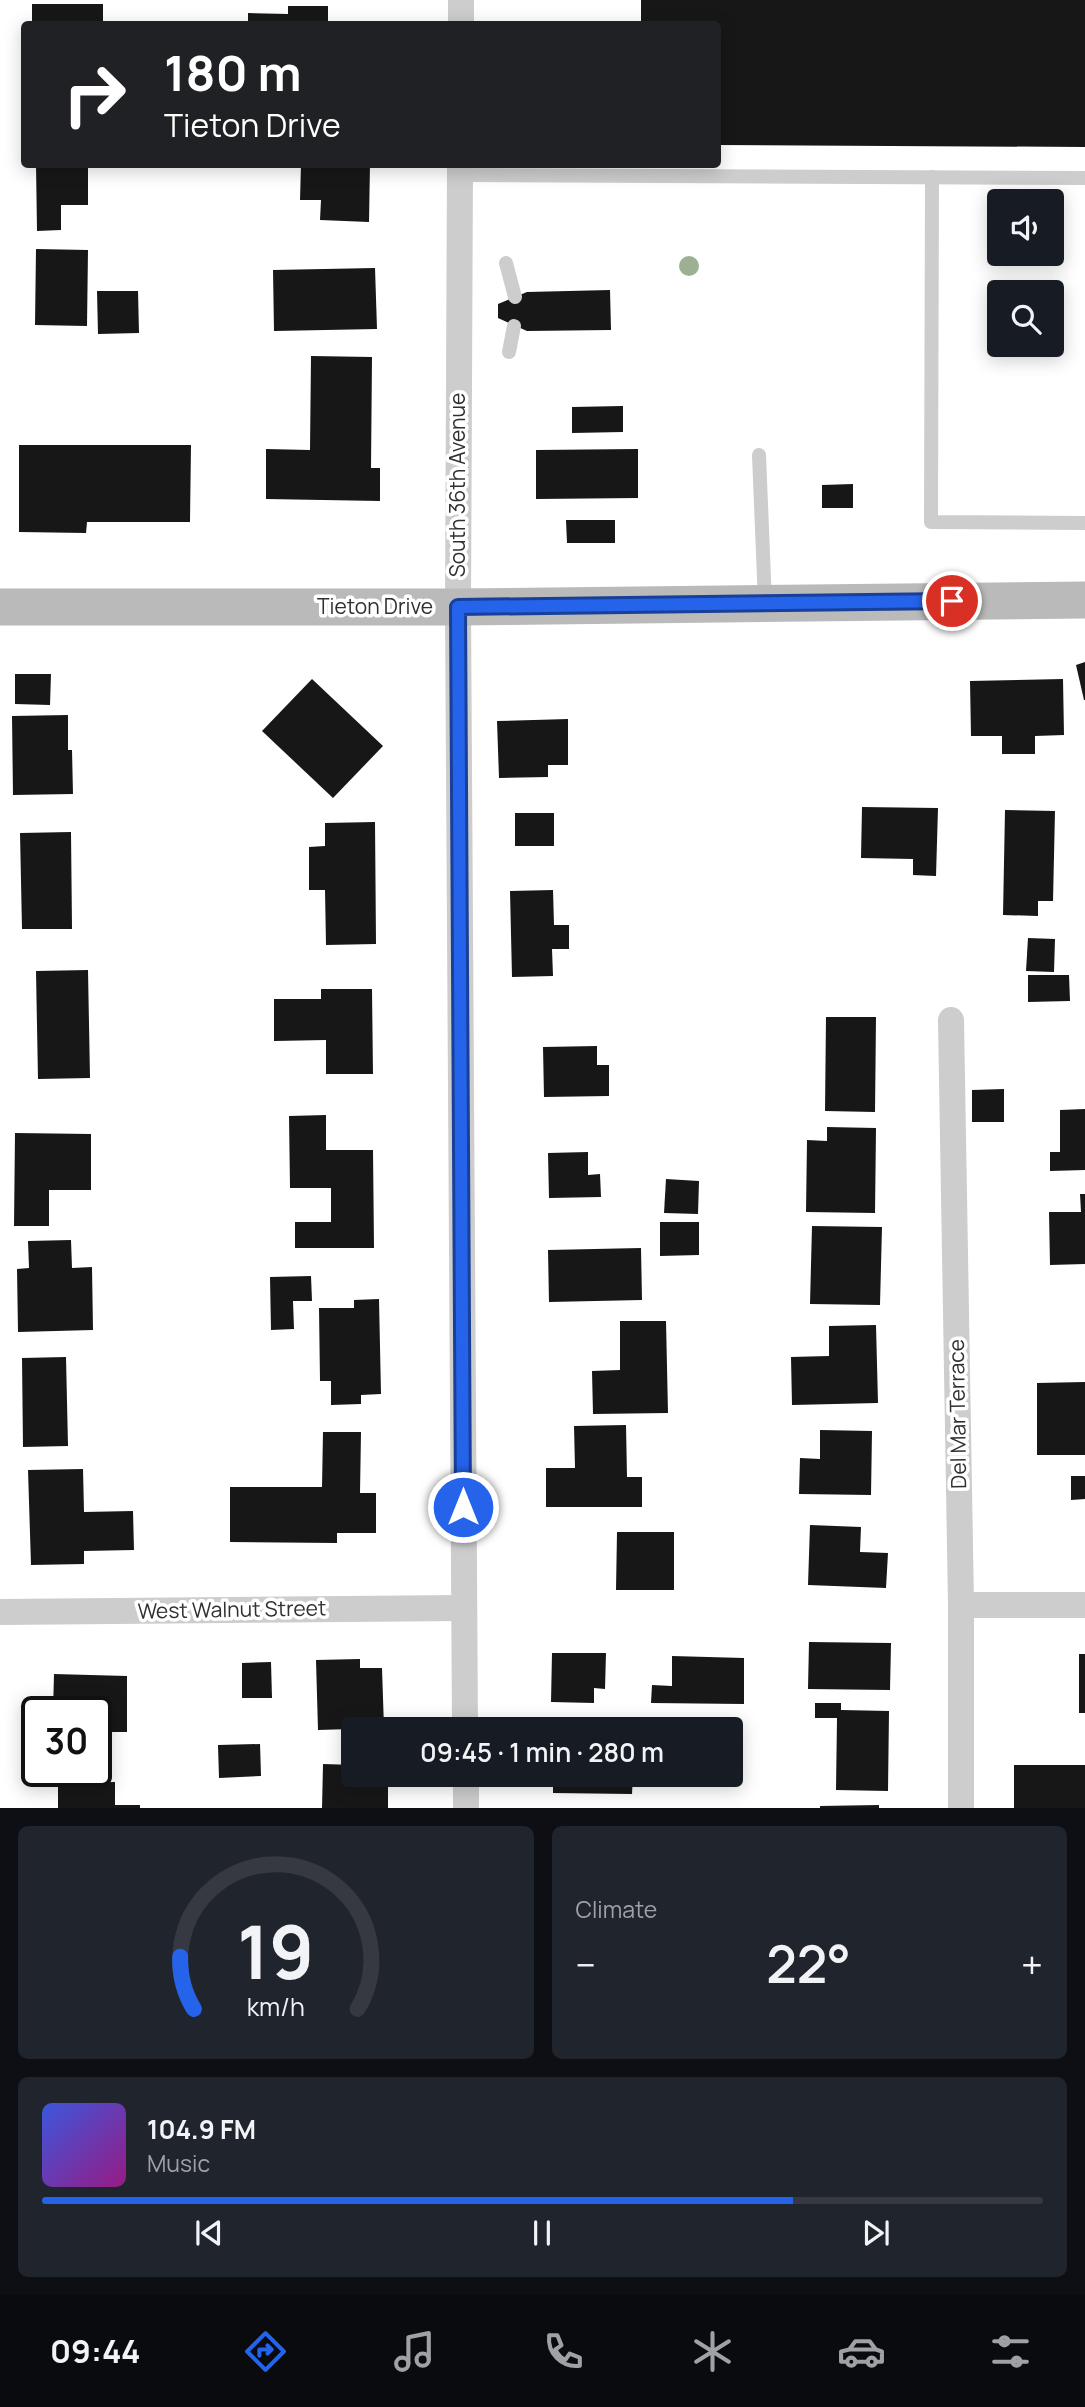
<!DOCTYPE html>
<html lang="en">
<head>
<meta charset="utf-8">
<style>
  body { margin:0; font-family:Manrope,sans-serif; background:#20242c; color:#f1f3f6; height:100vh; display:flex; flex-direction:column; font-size:26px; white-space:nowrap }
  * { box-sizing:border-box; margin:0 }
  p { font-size:23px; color:#9ea1a6 }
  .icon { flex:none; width:38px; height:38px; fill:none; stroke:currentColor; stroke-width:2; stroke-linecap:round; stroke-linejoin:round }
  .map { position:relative; height:1808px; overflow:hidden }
  .sheet { display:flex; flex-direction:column; gap:18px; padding:18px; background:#0d0f14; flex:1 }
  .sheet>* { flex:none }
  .hud { position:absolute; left:21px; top:21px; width:700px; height:147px; border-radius:7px; box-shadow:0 4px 18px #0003; background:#202124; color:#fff; overflow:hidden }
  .tools { position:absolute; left:987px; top:189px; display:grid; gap:14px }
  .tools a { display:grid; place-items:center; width:77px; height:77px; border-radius:7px; background:#171b24; box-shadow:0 4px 18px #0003; font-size:35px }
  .speed { position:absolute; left:21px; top:1696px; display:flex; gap:14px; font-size:35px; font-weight:700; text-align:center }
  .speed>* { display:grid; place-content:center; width:91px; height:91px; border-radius:50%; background:#171b24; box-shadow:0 4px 18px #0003; line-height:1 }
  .speed .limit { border:4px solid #111; border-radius:10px; background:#fff; color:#111 }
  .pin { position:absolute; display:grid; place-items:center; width:60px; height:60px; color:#fff; margin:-30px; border:4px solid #fff; border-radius:50%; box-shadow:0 2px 7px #0007 }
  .me { position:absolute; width:77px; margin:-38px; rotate:0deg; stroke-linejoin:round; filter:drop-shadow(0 0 5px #0008) }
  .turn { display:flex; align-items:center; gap:24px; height:147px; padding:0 28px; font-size:32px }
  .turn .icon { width:91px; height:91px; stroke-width:2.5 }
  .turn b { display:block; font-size:49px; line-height:60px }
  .big { font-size:52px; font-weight:600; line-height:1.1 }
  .sheet .card { flex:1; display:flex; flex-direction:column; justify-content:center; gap:10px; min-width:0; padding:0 24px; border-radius:10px; background:#20242c }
  .sheet .dial { align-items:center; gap:0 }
  .dial svg { height:182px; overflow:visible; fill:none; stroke:#363941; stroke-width:7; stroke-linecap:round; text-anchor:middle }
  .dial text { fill:#f1f3f6; stroke:none }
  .song { display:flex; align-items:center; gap:21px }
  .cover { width:84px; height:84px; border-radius:10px; background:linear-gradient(135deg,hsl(230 70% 55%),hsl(310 70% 35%)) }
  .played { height:7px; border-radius:4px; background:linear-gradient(90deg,#2563eb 75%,#363941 75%) }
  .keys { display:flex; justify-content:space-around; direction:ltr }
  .heat { display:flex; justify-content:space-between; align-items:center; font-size:38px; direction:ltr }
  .sheet .tiles { flex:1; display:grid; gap:18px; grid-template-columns:1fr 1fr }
  .card:last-child { grid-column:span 2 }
  .trip { position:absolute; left:341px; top:1717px; width:402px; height:70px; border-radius:7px; background:#171b24; box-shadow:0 4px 18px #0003; font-weight:600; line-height:70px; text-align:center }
  .tab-bar { display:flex; height:112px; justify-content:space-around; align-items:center; background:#090b0e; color:#9ea1a6 }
  .tab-bar .icon { width:49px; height:49px }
  .tab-bar .on { color:#2563eb }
  .tab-bar b { font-size:32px; color:#f1f3f6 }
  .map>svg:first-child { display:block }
</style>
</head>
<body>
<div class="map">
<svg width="1085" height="1809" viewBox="0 0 1085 1809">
  <rect width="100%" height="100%" fill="#fff"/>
  <g fill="#171717">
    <polygon points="641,0 1085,0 1085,147 718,145 718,24 641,24"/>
    <rect x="32" y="4" width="71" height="20"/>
    <polygon points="288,6 328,6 328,24 248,24 248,13 288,14"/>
    <polygon points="36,164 88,164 88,205 61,205 61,230 37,231"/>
    <polygon points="301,164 370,164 369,222 320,220 321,200 300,200"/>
    <polygon points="36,249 88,250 87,326 35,325"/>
    <polygon points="375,268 377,329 274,331 273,270"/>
    <polygon points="610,290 611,330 527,331 498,318 498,304 527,292"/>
    <polygon points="97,291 138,291 139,333 98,334"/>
    <polygon points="311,356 372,357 371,468 380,468 380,501 266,499 266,449 310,450"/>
    <polygon points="623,406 623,432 572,433 572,407"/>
    <polygon points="19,445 191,445 190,522 87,522 86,533 19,532"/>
    <polygon points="638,449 638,498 536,499 536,450"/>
    <polygon points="853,484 853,508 822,508 822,485"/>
    <polygon points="566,520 615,520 615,543 567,543"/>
    <polygon points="1085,662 1085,700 1084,700 1076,665"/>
    <polygon points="15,674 51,674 50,705 15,704"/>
    <polygon points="312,679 383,746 333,798 262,731"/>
    <polygon points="1063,679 1064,735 1035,736 1035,754 1002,754 1002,736 971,736 970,681"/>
    <polygon points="68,715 68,750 72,750 73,794 13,795 12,716"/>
    <polygon points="568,719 568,765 548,765 548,777 499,778 497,721"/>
    <polygon points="862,807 938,808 936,876 913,875 913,859 861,858"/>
    <polygon points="1005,810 1055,811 1053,901 1038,901 1038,916 1003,915"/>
    <rect x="515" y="813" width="39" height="33"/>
    <polygon points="375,822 376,944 326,945 325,890 309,890 309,847 325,846 325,823"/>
    <polygon points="71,832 72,929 22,929 20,833"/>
    <polygon points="553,890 554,925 569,925 569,949 552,949 553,976 512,977 510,891"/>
    <polygon points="1028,938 1055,939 1054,972 1026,971"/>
    <polygon points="88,970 90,1078 38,1079 36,971"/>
    <polygon points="1028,975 1069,975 1070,1001 1028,1002"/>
    <polygon points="321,989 372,989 373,1074 326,1074 326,1040 274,1041 274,999 321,999"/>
    <polygon points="826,1017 876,1017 875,1112 825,1111"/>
    <polygon points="597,1046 597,1065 609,1065 609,1096 544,1097 543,1047"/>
    <polygon points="1004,1089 1004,1122 972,1122 972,1090"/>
    <polygon points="1085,1109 1085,1170 1050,1171 1050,1152 1060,1152 1060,1110"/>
    <polygon points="326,1115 326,1150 373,1150 374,1248 295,1248 295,1222 331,1222 331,1188 290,1188 289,1116"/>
    <polygon points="827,1127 876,1128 875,1213 806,1212 807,1140 827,1141"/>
    <polygon points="15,1133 91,1134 91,1190 49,1190 49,1226 14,1226"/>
    <polygon points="588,1152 588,1175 600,1174 601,1197 549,1198 548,1153"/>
    <polygon points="666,1179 699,1181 698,1214 664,1213"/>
    <polygon points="1080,1194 1085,1194 1085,1264 1050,1265 1049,1212 1081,1212"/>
    <polygon points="660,1222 699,1222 699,1255 660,1256"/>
    <polygon points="812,1226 882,1227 880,1305 810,1304"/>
    <polygon points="71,1240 72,1268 92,1267 93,1330 18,1332 17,1269 29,1268 28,1241"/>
    <polygon points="641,1248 642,1300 549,1302 548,1250"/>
    <polygon points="311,1276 312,1301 293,1301 294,1329 271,1330 270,1277"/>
    <polygon points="379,1299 381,1394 361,1395 361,1404 331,1405 331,1381 320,1381 319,1308 354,1308 354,1300"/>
    <polygon points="620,1321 666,1321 668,1413 593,1414 592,1371 620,1370"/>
    <polygon points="876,1325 878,1403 792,1405 791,1357 829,1356 829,1326"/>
    <polygon points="66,1357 68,1446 23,1447 22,1358"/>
    <polygon points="1085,1382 1085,1455 1037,1455 1037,1383"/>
    <polygon points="626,1425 627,1477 642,1477 642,1507 546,1507 546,1468 575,1468 574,1426"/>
    <polygon points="820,1430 872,1431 871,1495 799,1494 800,1458 820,1459"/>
    <polygon points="323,1432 361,1432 360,1493 376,1493 376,1533 337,1533 337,1543 230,1542 230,1487 322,1487"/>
    <polygon points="83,1469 84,1512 133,1511 134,1550 84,1551 84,1564 31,1565 28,1470"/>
    <polygon points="1071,1476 1085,1476 1085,1499 1071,1500"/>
    <polygon points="810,1525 861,1527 860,1552 888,1553 886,1588 808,1585"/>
    <polygon points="617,1532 674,1532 674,1590 616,1590"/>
    <polygon points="809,1642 891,1643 890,1690 808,1689"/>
    <polygon points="552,1653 606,1653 605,1689 594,1688 594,1703 551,1702"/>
    <rect x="1079" y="1654" width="6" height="59"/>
    <polygon points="672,1656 744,1658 744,1704 651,1703 652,1685 672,1686"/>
    <polygon points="360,1659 360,1668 382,1668 384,1728 318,1730 316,1660"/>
    <polygon points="271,1662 272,1698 242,1698 242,1663"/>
    <polygon points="54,1674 127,1676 127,1732 96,1732 96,1712 53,1712"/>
    <polygon points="815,1703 841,1703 841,1710 889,1711 888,1791 836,1790 837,1718 815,1718"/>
    <polygon points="563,1721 596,1721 596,1729 562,1729"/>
    <polygon points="260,1744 261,1776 219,1778 218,1745"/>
    <polygon points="323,1764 354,1765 354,1774 388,1774 388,1809 322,1809"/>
    <rect x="1014" y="1765" width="71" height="44"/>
    <polygon points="553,1774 633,1774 632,1794 553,1793"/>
    <polygon points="115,1782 115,1805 140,1805 140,1809 58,1809 58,1783"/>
    <polygon points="879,1805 879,1809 820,1809 820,1806"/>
  </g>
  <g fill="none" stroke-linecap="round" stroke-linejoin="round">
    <g stroke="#cdcdcd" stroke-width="14">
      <polyline points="460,175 1085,178"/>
      <polyline points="932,177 931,522 1085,523"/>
      <polyline points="506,263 515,297"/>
      <polyline points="509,352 514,326"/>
      <polyline points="759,455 765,603"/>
    </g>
    <g stroke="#cdcdcd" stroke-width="26">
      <polyline points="461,24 461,0"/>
      <polyline points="460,164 458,607 465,1729"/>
      <polyline points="951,1020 961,1605 961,1809"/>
      <polyline points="961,1605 1085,1605"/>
      <polyline points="0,1612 464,1608"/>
      <polyline points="466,1774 466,1809"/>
    </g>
    <polyline stroke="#bababa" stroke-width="37" points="0,607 458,607 1085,600"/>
  </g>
  <circle fill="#9eb092" cx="689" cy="266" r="10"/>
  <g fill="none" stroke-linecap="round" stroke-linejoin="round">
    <g stroke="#184099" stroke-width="18">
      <polyline id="route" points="463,1507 458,607 952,601"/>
    </g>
    <use href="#route" stroke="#2563eb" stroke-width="12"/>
  </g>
  <g text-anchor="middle" stroke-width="7" stroke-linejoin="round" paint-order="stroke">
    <g font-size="21" fill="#303030" stroke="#fff">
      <text transform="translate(458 485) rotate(-90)" y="7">South 36th Avenue</text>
      <text x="375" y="614">Tieton Drive</text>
      <text transform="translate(958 1414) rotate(-91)" y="7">Del Mar Terrace</text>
      <text transform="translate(232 1610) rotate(-1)" y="7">West Walnut Street</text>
    </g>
  </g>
</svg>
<div class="tools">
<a><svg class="icon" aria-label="sound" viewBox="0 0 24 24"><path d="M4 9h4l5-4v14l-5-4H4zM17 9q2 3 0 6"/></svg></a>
<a><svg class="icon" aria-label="search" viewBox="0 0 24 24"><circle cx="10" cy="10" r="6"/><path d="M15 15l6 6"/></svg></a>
</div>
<div class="speed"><div class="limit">30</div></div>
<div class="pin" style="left:952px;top:601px;background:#d93025"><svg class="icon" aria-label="arrive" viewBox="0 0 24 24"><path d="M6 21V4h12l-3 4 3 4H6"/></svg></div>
<svg class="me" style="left:463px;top:1507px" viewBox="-20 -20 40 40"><circle r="17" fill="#2563eb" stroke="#fff" stroke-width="3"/><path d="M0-11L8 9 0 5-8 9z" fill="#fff"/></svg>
<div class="trip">09:45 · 1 min · 280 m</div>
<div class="hud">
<div class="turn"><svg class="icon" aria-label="right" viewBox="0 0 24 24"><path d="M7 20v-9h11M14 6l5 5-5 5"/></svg><div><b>180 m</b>Tieton Drive</div></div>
</div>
</div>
<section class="sheet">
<div class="tiles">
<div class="card dial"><svg viewBox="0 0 100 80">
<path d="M14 69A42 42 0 1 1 86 69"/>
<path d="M14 69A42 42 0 0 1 8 46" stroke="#2563eb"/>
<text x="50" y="56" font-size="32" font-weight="700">19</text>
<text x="50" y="72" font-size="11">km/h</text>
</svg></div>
<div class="card"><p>Climate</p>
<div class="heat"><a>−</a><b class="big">22°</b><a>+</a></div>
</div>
<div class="card">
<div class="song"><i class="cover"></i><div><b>104.9 FM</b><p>Music</p></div></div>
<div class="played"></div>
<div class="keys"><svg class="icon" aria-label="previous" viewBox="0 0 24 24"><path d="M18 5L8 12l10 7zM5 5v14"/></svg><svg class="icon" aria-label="pause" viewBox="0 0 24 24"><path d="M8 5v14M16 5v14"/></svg><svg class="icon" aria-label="next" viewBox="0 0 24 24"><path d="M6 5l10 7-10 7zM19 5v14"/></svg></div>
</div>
</div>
</section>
<nav class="tab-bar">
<b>09:44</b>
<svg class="icon on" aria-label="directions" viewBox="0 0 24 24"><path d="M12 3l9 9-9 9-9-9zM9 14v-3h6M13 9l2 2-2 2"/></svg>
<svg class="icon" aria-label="music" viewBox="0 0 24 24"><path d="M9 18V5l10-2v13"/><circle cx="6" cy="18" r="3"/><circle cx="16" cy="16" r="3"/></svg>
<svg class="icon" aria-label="phone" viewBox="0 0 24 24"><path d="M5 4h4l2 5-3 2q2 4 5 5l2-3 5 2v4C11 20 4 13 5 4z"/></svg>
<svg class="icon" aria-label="climate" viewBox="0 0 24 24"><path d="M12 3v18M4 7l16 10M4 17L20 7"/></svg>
<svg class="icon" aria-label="car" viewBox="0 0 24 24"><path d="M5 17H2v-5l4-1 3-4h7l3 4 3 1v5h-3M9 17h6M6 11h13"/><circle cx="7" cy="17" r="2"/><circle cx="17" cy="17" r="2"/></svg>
<svg class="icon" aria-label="filters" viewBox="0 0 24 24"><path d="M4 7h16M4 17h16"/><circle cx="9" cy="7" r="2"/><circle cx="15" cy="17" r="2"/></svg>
</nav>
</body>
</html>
